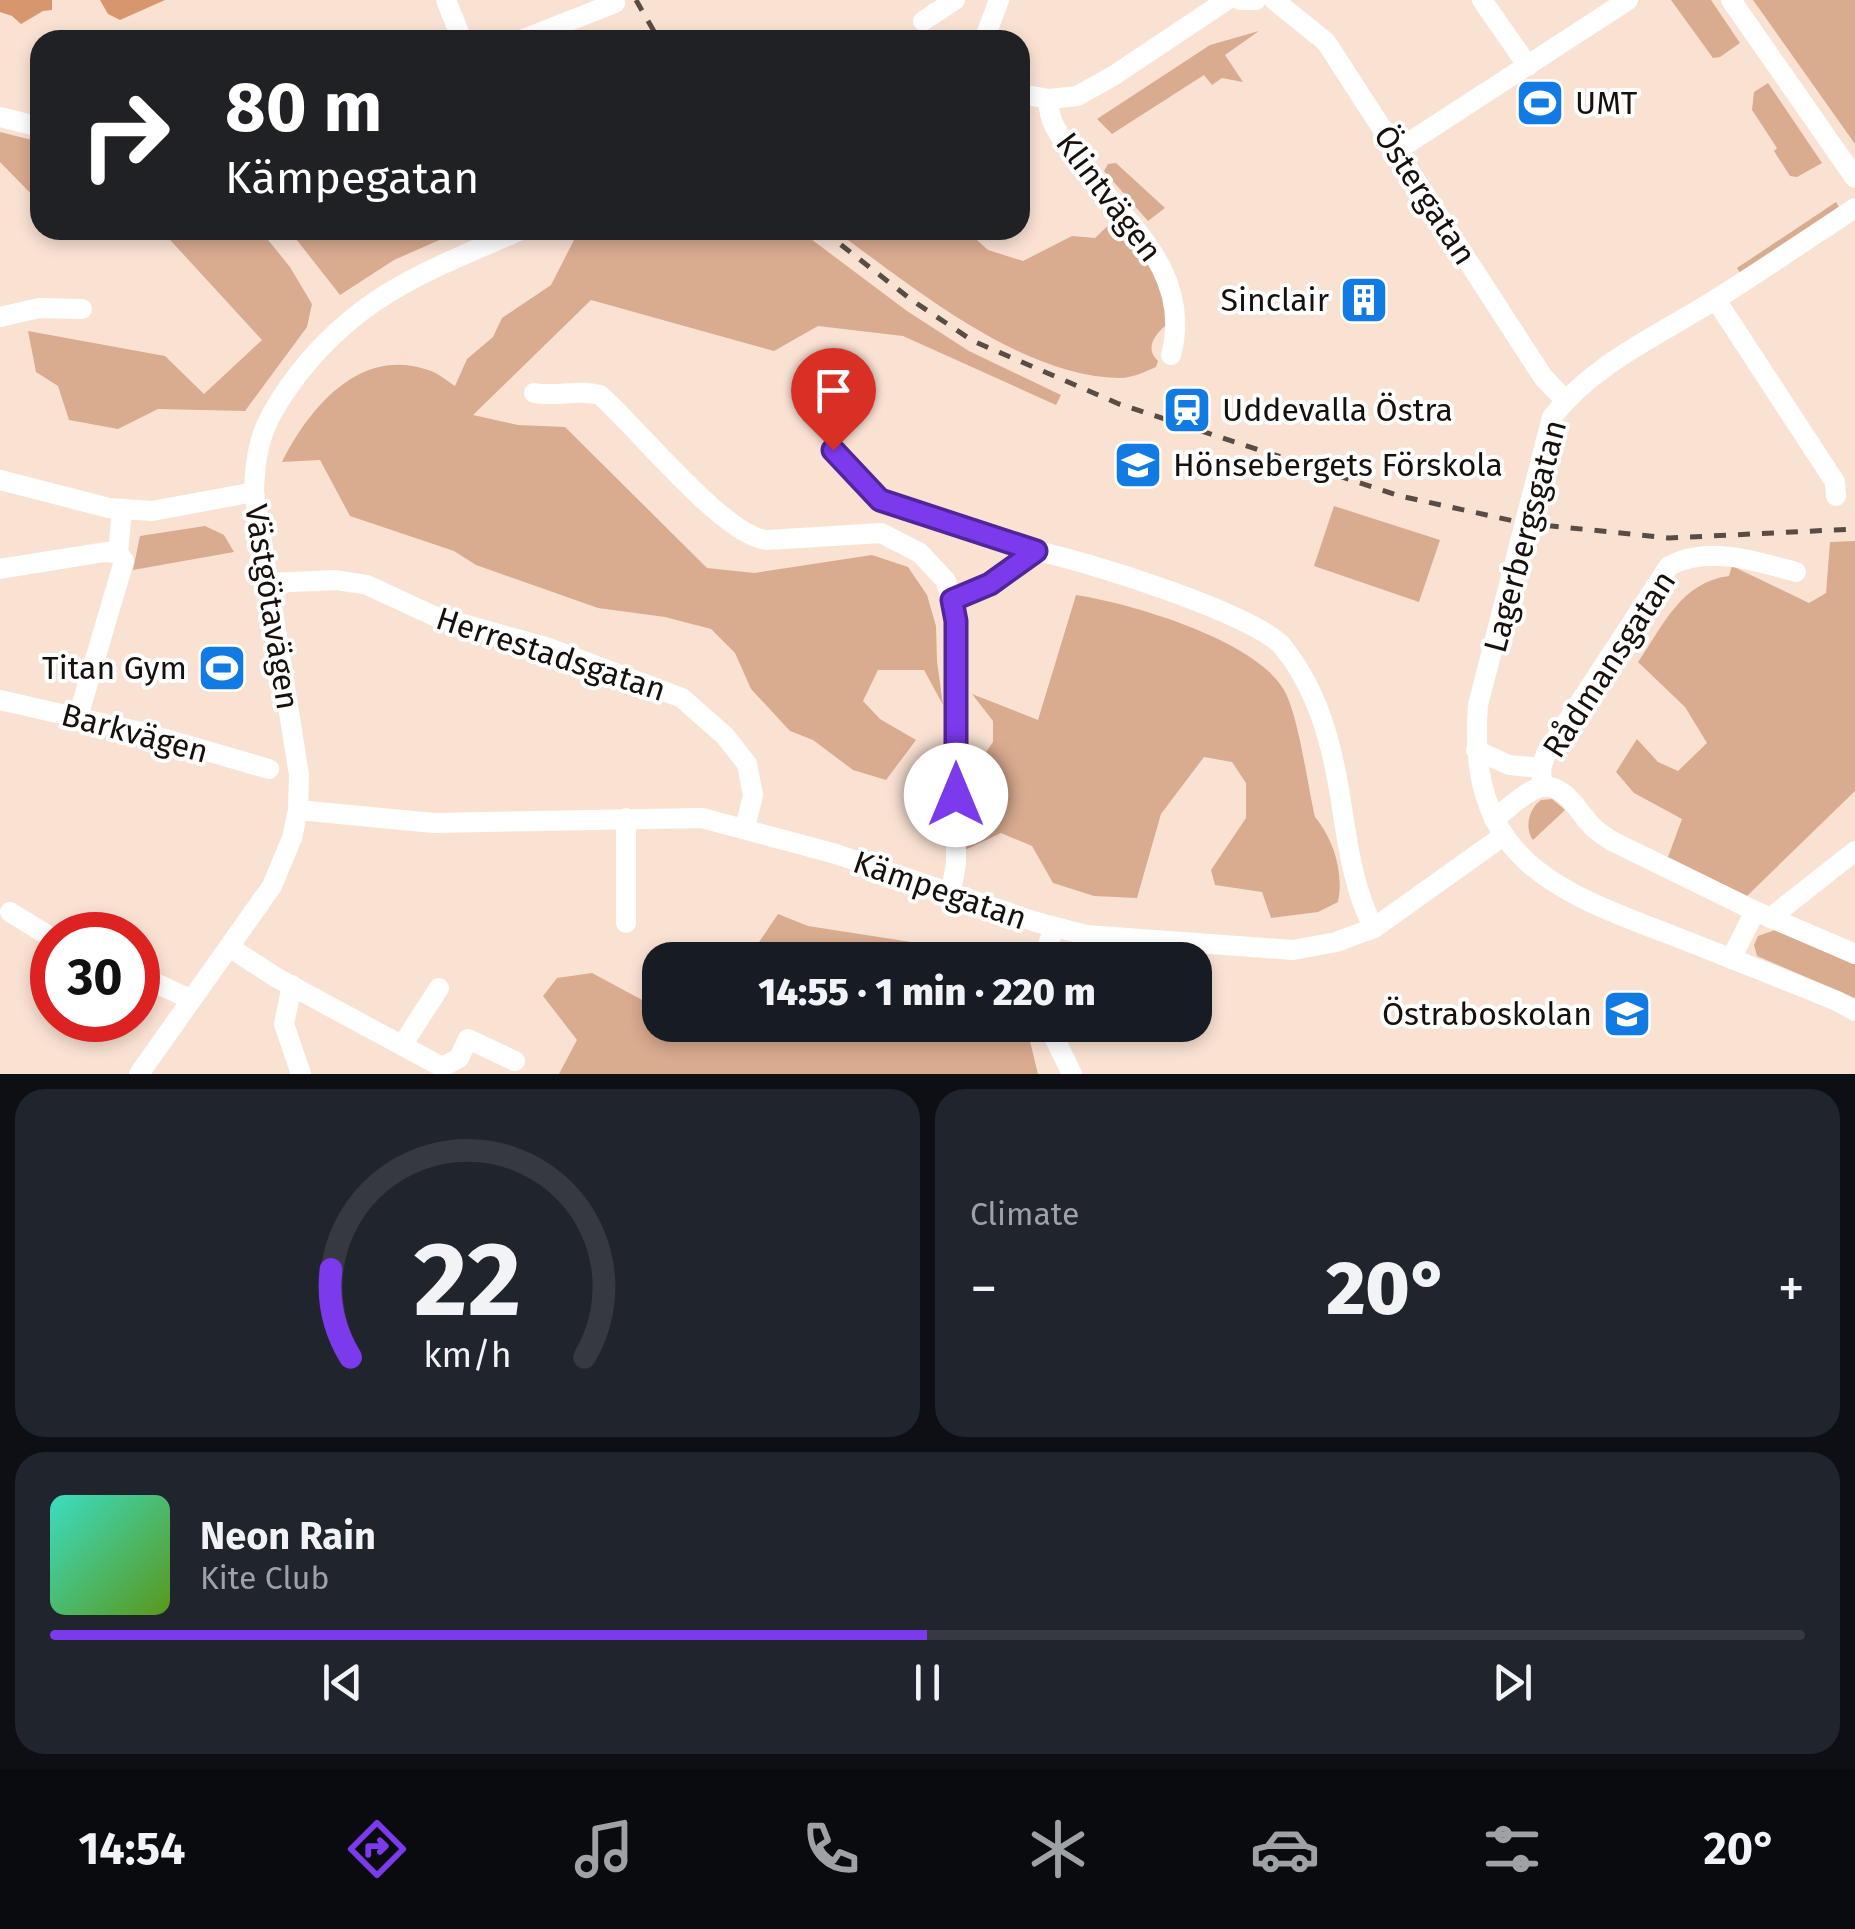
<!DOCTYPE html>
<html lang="en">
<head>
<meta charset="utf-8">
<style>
  body { margin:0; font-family:"Fira Sans",sans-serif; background:#20242c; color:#f1f3f6; height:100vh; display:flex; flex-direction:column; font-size:38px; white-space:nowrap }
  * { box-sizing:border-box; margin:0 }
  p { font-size:32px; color:#9ea1a6 }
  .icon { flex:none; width:55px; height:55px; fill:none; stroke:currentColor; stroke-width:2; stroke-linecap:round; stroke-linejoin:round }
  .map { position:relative; height:1074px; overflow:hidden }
  .side { display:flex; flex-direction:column; gap:15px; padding:15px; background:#0d0f14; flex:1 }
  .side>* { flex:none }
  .hud { position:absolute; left:30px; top:30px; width:1000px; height:210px; border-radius:30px; box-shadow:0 5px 15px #0003; background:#202124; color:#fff; overflow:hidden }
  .speed { position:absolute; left:30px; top:912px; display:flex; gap:20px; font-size:50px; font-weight:700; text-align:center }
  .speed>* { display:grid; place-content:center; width:130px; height:130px; border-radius:50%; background:#171b24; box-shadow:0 5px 15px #0003; line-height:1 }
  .speed .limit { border:15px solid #d22; background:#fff; color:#111 }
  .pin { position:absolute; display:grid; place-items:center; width:85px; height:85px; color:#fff; margin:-102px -42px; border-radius:50% 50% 50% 0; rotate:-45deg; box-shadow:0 0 10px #0007 }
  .pin .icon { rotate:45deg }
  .me { position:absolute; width:110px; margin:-55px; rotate:0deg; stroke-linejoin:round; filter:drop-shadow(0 0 8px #0008) }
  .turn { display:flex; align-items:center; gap:35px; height:210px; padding:0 30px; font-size:45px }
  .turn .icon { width:130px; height:130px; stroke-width:2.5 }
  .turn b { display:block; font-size:70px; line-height:85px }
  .big { font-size:75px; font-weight:800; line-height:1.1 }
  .side .tile { flex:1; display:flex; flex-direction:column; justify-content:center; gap:15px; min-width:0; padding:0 35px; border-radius:30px; background:#20242c }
  .side .dial { align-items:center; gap:0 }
  .dial svg { height:260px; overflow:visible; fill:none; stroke:#363941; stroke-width:7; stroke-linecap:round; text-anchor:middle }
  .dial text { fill:#f1f3f6; stroke:none }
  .song { display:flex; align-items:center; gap:30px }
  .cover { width:120px; height:120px; border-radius:15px; background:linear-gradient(135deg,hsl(170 70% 55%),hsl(90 70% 35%)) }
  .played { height:10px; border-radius:5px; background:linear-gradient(90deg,#7c3aed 50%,#363941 50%) }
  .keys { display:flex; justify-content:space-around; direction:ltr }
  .heat { display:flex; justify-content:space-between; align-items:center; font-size:55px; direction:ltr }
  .side .tiles { flex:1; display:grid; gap:15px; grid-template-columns:1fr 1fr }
  .tile:last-child { grid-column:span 2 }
  .trip { position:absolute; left:642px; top:942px; width:570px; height:100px; border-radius:30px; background:#171b24; box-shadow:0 5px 15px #0003; font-weight:800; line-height:100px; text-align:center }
  .menu { display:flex; height:160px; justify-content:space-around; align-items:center; background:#090b0e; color:#9ea1a6 }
  .menu .icon { width:70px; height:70px }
  .menu .current { color:#7c3aed }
  .menu b { font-size:45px; color:#f1f3f6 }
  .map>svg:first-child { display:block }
</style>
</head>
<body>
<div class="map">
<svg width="1855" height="1074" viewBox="0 0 1855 1074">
  <rect width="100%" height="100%" fill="#fae2d3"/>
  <g fill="#d9ab8f">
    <polygon points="1671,0 1711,0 1740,43 1720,57 1713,58"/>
    <polygon points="1753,0 1855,0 1855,144"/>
    <polygon points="1259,31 1225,55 1243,82 1222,78 1212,85 1204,75 1112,134 1097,119 1210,45"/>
    <polygon points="1768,83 1822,163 1797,177 1790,176 1774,151 1777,148 1752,110 1754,92"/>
    <polygon points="0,132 40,142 40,203 0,162"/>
    <polygon points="1116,163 1165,208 1148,221 1104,171 1108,164"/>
    <polygon points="1836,202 1839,207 1740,273 1737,268"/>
    <path d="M1118 216 1156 269 1168 323C1157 333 1143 347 1158 361L1156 367C1144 372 1133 378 1119 378 1019 376 912 286 834 230H966L988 250 1023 261 1072 236 1095 238Z"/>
    <polygon points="161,230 260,230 290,267 312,304 307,327 245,411 158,409 118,429 69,420 58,386 36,372 28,331 165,356 204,394 262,340"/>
    <polygon points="289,230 462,230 394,260 340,295"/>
    <path d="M596 230H799L907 311 969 351 1061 395 1056 405 903 336 818 326 774 351 591 300 473 415 518 425 565 427 707 568 754 573 872 555 908 567 927 595 936 626 937 661 943 705 924 670H878L863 701 880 719 916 740 886 780 853 770 813 740 790 731 751 689 735 653 711 629 665 617 598 608 476 565 454 551 350 516 320 460 282 462C309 408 360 346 428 370 438 373 447 381 455 386L467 359 493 337 502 318 551 285 574 240Z"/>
    <polygon points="1334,506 1440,540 1419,602 1314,566"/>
    <polygon points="205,526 224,535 234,552 133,570 140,536"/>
    <path d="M1855 541V791L1747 896 1668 857 1682 819 1634 793 1616 772 1637 739 1658 762 1678 771 1707 743 1685 707 1638 662C1663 626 1681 582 1729 576L1732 566 1809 603 1826 593 1830 542Z"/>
    <path d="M1076 595C1130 603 1265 642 1287 696 1300 726 1307 782 1315 817 1334 840 1344 873 1338 902L1318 912 1271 918 1262 892 1215 885 1211 870 1246 818V783L1232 762 1204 757 1161 814 1137 898 1094 896 1053 883 1032 846 1001 833 965 850V791L973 771 993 742V721L972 694 1038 720Z"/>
    <path d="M1552 799 1565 810 1533 840C1524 828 1529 808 1541 800Z"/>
    <polygon points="778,914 808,926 956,949 974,945 980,960 747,960"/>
    <polygon points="1775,930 1855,960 1855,998 1757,956 1754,945 1758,936"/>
    <polygon points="592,973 646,1002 660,1025 695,1036 703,1025 1026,1025 1038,1074 559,1074 577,1040 543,996 557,978"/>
  </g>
  <g fill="#d7966e">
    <polygon points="0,0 52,0 52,10 43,11 21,24 12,16 0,12"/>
    <polygon points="100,0 165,0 120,20 108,14"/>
  </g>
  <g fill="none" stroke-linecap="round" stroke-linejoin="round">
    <g stroke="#fff" stroke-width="20">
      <polyline points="446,0 462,40"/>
      <polyline points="1240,0 1256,0"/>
      <polyline points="1274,0 1326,42 1543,377 1565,400"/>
      <polyline points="1482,0 1528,66"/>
      <polyline points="1731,0 1855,178"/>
      <polyline points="923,21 955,0"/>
      <polyline points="521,40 615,3 614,0"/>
      <polyline points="984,40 999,0"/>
      <polyline points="1020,94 1049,99 1077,96 1113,76 1227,0"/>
      <path d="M1049 99C1047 118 1058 133 1068 148 1113 213 1195 265 1171 355"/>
      <polyline points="0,117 40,127"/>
      <polyline points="1396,151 1628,0"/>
      <path d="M1855 208C1808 239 1761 271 1713 301 1657 336 1593 364 1552 417L1478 705C1466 857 1551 890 1674 936 1728 957 1783 979 1837 1001L1855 1011"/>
      <polyline points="1716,300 1835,482 1836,496"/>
      <polyline points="0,317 39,308 82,309"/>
      <path d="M534 393C557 397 577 389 600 395 636 426 726 539 768 540L881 533 920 553 946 581 956 621V864L951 891"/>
      <polyline points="833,450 880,500 1036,551"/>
      <polyline points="0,480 109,508 152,511 254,492"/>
      <polyline points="0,569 105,552 118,553"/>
      <polyline points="268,583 336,580 367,585 434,616 549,648 682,698 725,736 747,764 753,795 745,828"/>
      <path d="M951 599 990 584 1036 551C1083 560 1256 614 1283 647 1313 684 1327 728 1336 773 1346 823 1349 883 1374 928"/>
      <polyline points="0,700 145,733 269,769"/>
      <polyline points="78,717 124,561 118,553 122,509"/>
      <polyline points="1476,750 1509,765 1541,768"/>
      <path d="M1542 787 1541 768 1546 754 1669 566C1709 545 1755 561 1796 572"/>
      <polyline points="298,810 434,823 702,818 836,854 1036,922 1086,935 1293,950 1336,942 1374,928 1503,836"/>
      <polyline points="626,818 626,923"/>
      <path d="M1494 819C1507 810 1526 790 1542 787 1565 783 1579 813 1592 826 1597 832 1605 836 1612 841L1755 911 1855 954"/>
      <polyline points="10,912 52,938"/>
      <polyline points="1770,918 1855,851"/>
      <polyline points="229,947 277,978 442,1067 459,1058 468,1039 515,1061"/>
      <polyline points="1731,959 1755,911"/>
      <polyline points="1043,960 1054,927"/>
      <polyline points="138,975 190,999"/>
      <polyline points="292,985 284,1024 301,1074"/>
      <polyline points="1048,1025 1072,1074"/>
      <polyline points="403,1044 439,988"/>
      <path d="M139 1074 272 886 292 838 298 810 299 775 254 492C255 439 267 415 299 373 363 292 430 270 521 230"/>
    </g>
    <g stroke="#594c44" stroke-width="5" stroke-dasharray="12 12" stroke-linecap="butt">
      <polyline points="636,0 659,40"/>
      <polyline points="822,230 913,301 973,341 1119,404 1400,496 1523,523 1669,538 1855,529"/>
    </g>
  </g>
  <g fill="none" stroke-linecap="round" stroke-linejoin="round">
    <g stroke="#51269a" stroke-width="25">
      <polyline id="route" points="833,450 880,500 1036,551 990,584 952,600 956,621 956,795"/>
    </g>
    <use href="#route" stroke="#7c3aed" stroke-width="18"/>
  </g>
  <defs>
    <g id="stadium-square" transform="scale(2.5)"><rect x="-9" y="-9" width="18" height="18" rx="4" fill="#127be3" stroke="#fff"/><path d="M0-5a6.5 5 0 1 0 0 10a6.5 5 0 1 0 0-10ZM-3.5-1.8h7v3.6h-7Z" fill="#fff"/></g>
    <g id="building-square" transform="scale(2.5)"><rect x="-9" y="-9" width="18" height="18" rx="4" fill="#127be3" stroke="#fff"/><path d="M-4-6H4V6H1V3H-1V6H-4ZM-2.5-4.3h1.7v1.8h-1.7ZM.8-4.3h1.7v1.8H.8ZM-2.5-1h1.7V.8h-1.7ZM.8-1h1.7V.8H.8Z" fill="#fff"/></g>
    <g id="station-square" transform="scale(2.5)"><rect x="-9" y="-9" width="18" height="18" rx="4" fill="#127be3" stroke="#fff"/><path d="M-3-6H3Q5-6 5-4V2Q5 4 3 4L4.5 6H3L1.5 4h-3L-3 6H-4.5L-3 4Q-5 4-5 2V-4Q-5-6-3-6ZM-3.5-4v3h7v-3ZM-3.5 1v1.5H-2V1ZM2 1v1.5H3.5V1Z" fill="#fff"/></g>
    <g id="school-square" transform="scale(2.5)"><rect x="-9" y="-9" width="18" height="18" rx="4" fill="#127be3" stroke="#fff"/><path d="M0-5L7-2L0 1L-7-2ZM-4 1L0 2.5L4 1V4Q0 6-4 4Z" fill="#fff"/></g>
    <g id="university-square" transform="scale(2.5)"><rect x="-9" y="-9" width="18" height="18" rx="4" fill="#127be3" stroke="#fff"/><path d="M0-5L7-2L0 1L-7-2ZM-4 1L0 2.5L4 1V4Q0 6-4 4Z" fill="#fff"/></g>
  </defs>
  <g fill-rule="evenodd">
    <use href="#stadium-square" x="1540" y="103"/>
    <use href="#building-square" x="1364" y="300"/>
    <use href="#station-square" x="1187" y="410"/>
    <use href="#school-square" x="1138" y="465"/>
    <use href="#stadium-square" x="222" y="668"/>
    <use href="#university-square" x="1627" y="1014"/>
  </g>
  <g text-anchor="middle" stroke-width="8" stroke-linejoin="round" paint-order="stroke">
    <g font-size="32" fill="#18100b" stroke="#fff" text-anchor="start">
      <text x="1575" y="114">UMT</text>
      <text x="1329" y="311" text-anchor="end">Sinclair</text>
      <text x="1222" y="421">Uddevalla Östra</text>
      <text x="1173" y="476">Hönsebergets Förskola</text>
      <text x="187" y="679" text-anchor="end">Titan Gym</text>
      <text x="1592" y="1025" text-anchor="end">Östraboskolan</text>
    </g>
    <g font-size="32" fill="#18100b" stroke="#fff">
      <text transform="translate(1425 195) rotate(57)" y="11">Östergatan</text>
      <text transform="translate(1109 197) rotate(53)" y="11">Klintvägen</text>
      <text transform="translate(1525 536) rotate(-75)" y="11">Lagerbergsgatan</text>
      <text transform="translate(272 607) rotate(81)" y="11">Västgötavägen</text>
      <text transform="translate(551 654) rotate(18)" y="11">Herrestadsgatan</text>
      <text transform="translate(1609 664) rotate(-57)" y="11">Rådmansgatan</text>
      <text transform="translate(135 733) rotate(15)" y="11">Barkvägen</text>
      <text transform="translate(940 890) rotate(19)" y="11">Kämpegatan</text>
    </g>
  </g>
</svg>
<div class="speed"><div class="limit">30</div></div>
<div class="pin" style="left:833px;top:450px;background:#d93025"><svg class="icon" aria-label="arrive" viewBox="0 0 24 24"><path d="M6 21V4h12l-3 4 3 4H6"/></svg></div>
<svg class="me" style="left:956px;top:795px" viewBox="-20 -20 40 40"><circle r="19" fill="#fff"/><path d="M0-13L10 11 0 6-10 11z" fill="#7c3aed"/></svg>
<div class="trip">14:55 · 1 min · 220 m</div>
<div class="hud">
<div class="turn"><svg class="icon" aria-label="right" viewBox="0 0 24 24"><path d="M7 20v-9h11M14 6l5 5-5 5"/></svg><div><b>80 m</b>Kämpegatan</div></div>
</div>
</div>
<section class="side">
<div class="tiles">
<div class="tile dial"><svg viewBox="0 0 100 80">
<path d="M14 69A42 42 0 1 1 86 69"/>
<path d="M14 69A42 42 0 0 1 8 42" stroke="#7c3aed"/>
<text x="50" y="56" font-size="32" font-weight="700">22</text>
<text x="50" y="72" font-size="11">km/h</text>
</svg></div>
<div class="tile"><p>Climate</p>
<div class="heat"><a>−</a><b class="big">20°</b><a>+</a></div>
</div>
<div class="tile">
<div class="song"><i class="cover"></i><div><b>Neon Rain</b><p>Kite Club</p></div></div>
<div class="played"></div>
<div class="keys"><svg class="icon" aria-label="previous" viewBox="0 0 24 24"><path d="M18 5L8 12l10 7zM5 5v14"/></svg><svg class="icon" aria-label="pause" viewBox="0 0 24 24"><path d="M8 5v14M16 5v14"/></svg><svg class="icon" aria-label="next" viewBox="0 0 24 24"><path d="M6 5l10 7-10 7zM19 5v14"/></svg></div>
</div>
</div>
</section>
<nav class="menu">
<b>14:54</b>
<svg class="icon current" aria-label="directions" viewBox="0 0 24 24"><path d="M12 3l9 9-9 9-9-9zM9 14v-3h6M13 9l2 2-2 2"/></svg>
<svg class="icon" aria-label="music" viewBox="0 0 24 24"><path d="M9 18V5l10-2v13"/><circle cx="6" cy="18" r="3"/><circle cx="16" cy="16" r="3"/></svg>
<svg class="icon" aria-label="phone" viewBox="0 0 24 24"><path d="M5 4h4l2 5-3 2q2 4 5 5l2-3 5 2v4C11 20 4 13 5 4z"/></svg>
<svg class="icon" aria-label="climate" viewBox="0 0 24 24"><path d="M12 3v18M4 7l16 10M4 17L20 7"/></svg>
<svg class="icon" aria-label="car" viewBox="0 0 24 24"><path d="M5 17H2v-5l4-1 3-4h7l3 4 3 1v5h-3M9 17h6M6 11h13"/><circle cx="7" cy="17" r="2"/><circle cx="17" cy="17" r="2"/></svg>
<svg class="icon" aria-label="filters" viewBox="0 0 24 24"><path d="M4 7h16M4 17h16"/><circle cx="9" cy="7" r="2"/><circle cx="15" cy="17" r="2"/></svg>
<b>20°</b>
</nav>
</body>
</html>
